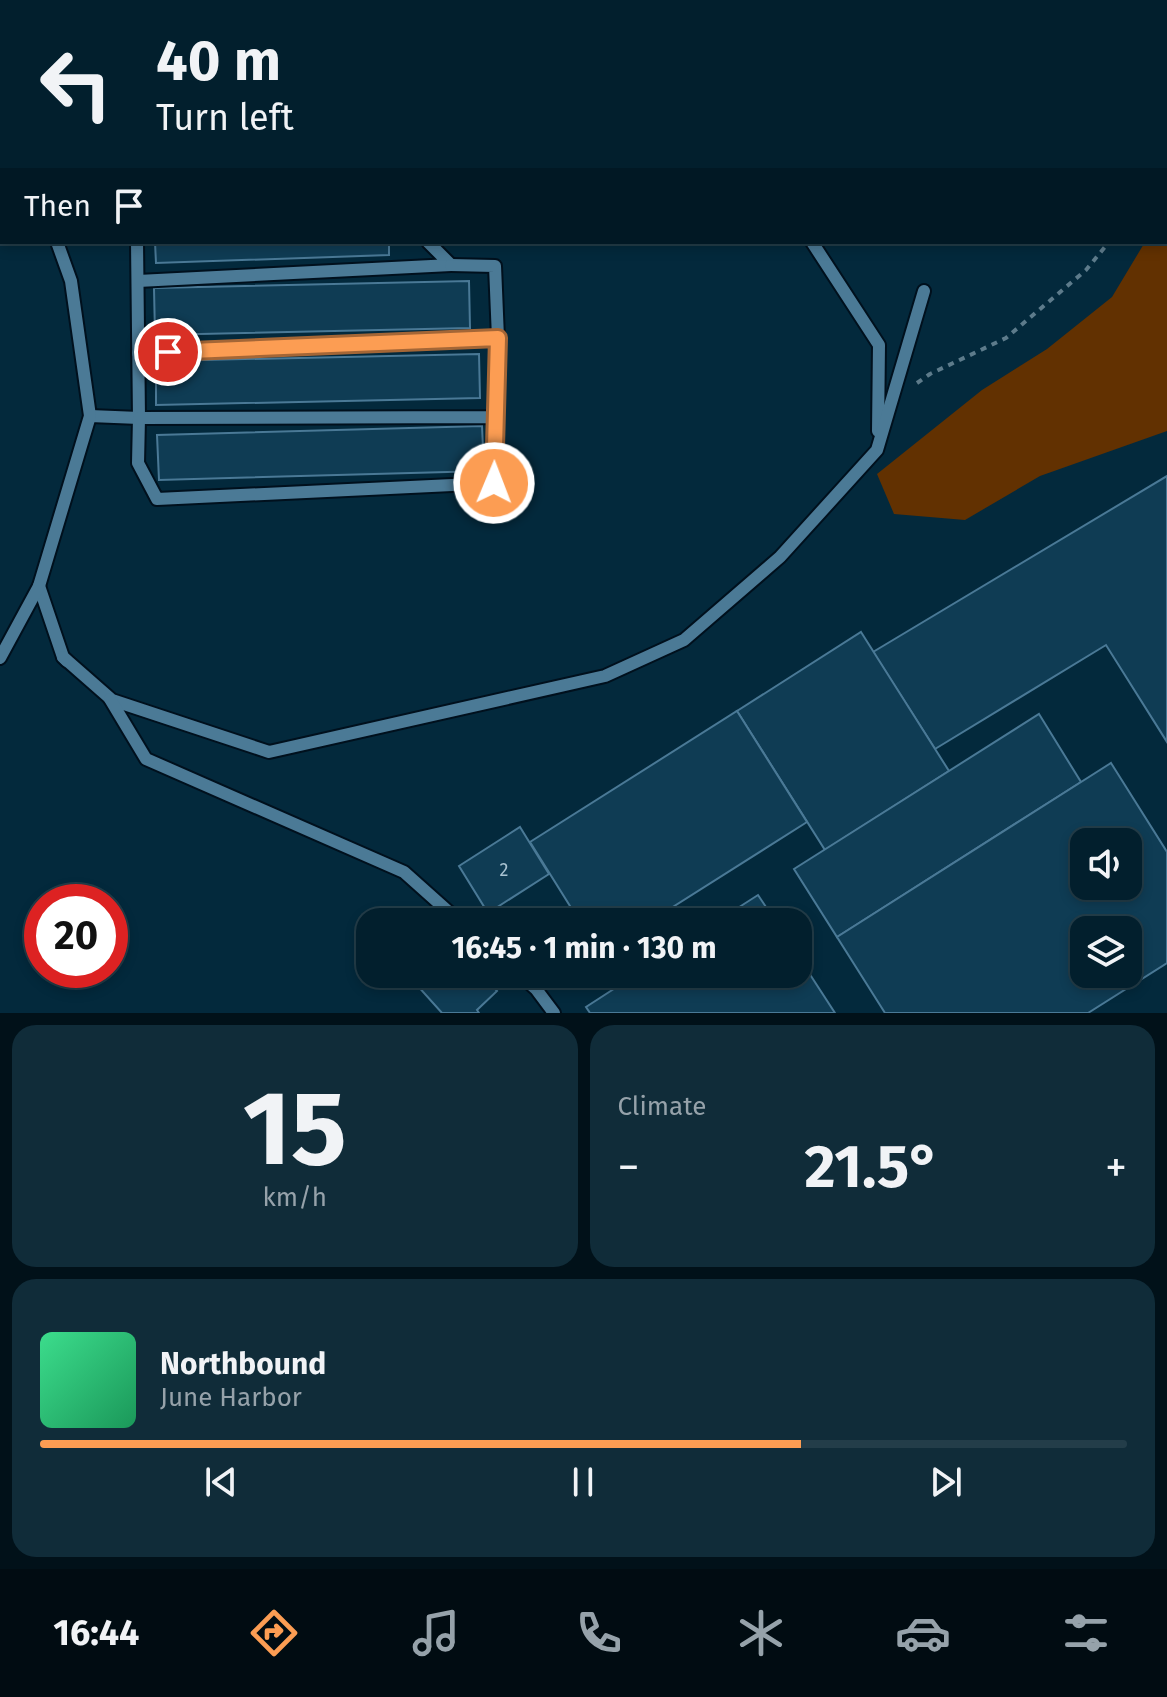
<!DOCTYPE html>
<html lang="en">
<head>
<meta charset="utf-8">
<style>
  body { margin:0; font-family:"Fira Sans",sans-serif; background:#102c39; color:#f1f3f6; height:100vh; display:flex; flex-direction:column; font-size:30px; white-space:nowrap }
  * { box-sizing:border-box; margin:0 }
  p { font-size:26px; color:#96a2aa }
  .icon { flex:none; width:44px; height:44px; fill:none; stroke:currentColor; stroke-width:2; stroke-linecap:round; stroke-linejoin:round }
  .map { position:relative; height:1013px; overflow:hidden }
  .side { display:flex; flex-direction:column; gap:12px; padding:12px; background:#011119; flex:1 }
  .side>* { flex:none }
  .top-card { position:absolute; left:0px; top:0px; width:1168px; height:244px; box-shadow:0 4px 12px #0003,0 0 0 2px #233d49; background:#021f2d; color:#f1f3f6; overflow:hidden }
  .buttons { position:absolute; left:1070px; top:828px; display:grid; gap:16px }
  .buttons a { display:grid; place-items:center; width:72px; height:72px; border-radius:16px; background:#021f2d; box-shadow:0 4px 12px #0003,0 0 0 2px #233d49; font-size:40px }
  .speed { position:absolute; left:24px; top:884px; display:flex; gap:16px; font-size:40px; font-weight:700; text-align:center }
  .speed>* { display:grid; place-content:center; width:104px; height:104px; border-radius:50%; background:#021f2d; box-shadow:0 4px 12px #0003,0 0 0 2px #233d49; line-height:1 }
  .speed .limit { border:12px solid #d22; background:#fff; color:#111 }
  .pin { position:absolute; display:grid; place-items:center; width:68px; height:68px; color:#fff; margin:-34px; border:4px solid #fff; border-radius:50%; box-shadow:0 2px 8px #0007 }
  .me { position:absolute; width:88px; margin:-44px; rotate:1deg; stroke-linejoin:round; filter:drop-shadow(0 0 6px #0008) }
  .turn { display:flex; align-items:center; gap:28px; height:168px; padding:0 24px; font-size:36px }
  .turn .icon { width:104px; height:104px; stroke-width:2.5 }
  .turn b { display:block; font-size:56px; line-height:68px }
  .then { display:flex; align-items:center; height:76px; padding:0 24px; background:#0003; gap:16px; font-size:30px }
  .big { font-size:60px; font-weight:700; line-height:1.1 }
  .side .card { flex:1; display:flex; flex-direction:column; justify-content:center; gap:12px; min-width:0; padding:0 28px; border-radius:24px; background:#102c39 }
  .side .dial { align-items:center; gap:0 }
  .dial b { font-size:104px; line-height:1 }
  .song { display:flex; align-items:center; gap:24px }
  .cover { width:96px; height:96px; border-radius:12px; background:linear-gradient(135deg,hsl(150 70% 55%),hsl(150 70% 35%)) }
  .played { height:8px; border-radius:4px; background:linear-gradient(90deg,#fc9d53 70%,#233d49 70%) }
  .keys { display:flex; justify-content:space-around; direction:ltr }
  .heat { display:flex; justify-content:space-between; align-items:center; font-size:44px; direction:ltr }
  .side .tiles { flex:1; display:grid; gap:12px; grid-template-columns:1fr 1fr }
  .card:last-child { grid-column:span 2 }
  .trip { position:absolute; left:356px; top:908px; width:456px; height:80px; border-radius:24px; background:#021f2d; box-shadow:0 4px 12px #0003,0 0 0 2px #233d49; font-weight:700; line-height:80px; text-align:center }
  .tab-bar { display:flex; height:128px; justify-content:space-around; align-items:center; background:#010c12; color:#96a2aa }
  .tab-bar .icon { width:56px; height:56px }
  .tab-bar .current { color:#fc9d53 }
  .tab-bar b { font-size:36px; color:#f1f3f6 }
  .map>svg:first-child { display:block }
</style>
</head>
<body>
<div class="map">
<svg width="1167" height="1013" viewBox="0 0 1167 1013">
  <rect width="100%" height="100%" fill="#03293c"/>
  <g fill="#623101">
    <polygon points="357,0 574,0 574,2 359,2"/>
    <polygon points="1167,214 1167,431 1040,476 965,520 894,514 877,474 982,390 1047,349 1112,297 1145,242 1166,242"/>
  </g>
  <g fill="#0f3c54" stroke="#4a7996" stroke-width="2" fill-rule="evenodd">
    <polygon points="181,0 240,0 240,2 146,2"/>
    <rect x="693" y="0" width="162" height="2"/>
    <polygon points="155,242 389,242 389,255 156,263"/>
    <polygon points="469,281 470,328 155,335 154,288"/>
    <polygon points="479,354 480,398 156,405 156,361"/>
    <polygon points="482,426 484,471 159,480 157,435"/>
    <polygon points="1167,476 1167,742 1106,645 935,749 873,652"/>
    <polygon points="861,632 949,771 825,850 737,711"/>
    <polygon points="737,711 807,822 649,922 580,922 530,842"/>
    <polygon points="1039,714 1081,782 837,937 794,869"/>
    <path d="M1111 763 1167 852V963L1088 1013H885L837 937ZM1084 842H1128V886H1084ZM1084 930H1128V974H1084Z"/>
    <polygon points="520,827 549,874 488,913 459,866"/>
    <polygon points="758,895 776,922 716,922"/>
    <polygon points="798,956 835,1013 590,1013 586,1007 637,974 798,974"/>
    <polygon points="407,974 482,974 497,991 477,1010 479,1013 442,1013"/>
  </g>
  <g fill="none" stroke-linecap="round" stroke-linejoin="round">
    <g stroke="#00101d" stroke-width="16">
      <g id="lane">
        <polyline points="131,2 133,0"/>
        <polyline points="0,136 2,139"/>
        <polyline points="812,242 879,345 878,431"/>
        <polyline points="138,281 451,265 428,242"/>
        <polyline points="138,353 498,338 495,266 451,265"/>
        <polyline points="90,416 139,418 137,242"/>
        <polyline points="495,417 494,483 157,499 138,463 139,418 495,417 498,338"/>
        <polyline points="39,586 63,657 67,661"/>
        <polyline points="63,657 112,700 269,752 605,676 684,640 780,557 877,450 924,291"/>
        <polyline points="0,658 39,586 90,416 71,281 57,242"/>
        <polyline points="110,699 146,759 404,872 460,922"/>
        <polyline points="519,974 536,989 554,1013"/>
      </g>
    </g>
    <g stroke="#5d7b8b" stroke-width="4" stroke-dasharray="6 6" stroke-linecap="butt">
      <polyline points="1159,0 1159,2"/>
      <polyline points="1166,41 1167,46"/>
      <polyline points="1166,134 1167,131"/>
      <polyline points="917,383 930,374 1006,338 1086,270 1109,242"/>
    </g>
    <use href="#lane" stroke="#4b7a96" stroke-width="12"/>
  </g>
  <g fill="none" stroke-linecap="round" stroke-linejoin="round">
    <g stroke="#a46636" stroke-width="20">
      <polyline id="route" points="168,352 498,338 494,483"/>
    </g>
    <use href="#route" stroke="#fc9d53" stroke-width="14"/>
  </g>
  <g text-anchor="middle" stroke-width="8" stroke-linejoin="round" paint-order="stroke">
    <g font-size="18" fill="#a9c3d2">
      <text x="504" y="876">2</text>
    </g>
  </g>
</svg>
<div class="buttons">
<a><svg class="icon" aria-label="sound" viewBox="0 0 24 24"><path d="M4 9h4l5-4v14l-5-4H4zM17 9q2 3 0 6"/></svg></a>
<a><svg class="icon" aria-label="layers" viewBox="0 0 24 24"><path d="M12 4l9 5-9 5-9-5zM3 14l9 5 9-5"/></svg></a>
</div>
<div class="speed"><div class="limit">20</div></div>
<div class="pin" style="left:168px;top:352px;background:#d93025"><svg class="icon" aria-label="arrive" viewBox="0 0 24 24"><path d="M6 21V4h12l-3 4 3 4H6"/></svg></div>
<svg class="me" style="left:494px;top:483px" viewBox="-20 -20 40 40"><circle r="17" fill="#fc9d53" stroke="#fff" stroke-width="3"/><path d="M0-11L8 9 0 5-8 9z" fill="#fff"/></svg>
<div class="trip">16:45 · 1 min · 130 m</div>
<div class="top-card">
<div class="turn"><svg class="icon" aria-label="left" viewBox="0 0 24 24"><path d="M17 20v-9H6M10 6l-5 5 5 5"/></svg><div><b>40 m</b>Turn left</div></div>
<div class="then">Then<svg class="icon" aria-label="arrive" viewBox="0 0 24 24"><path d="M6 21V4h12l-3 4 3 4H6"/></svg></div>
</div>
</div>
<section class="side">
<div class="tiles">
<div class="card dial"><b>15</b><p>km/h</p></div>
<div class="card"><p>Climate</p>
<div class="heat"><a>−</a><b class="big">21.5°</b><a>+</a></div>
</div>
<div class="card">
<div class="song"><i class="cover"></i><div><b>Northbound</b><p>June Harbor</p></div></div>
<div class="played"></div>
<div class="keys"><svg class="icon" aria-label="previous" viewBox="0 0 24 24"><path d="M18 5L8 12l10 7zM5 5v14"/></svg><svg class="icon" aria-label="pause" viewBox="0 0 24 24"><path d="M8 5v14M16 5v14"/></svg><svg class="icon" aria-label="next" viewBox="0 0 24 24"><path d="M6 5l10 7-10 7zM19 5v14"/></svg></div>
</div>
</div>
</section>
<nav class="tab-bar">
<b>16:44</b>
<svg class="icon current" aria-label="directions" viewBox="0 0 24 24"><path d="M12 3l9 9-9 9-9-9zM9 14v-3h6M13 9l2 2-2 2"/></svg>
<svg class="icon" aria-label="music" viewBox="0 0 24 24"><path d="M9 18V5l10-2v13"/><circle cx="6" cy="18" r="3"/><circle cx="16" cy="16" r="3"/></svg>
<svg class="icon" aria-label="phone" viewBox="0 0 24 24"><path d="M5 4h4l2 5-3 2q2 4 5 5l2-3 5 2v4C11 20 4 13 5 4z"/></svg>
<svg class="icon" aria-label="climate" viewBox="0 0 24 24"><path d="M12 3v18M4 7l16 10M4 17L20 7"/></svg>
<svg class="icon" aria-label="car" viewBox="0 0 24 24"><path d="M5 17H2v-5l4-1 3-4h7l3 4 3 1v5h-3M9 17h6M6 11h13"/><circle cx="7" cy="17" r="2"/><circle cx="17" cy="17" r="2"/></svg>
<svg class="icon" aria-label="filters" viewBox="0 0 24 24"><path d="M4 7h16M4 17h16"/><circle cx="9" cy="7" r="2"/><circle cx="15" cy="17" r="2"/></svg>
</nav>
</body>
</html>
